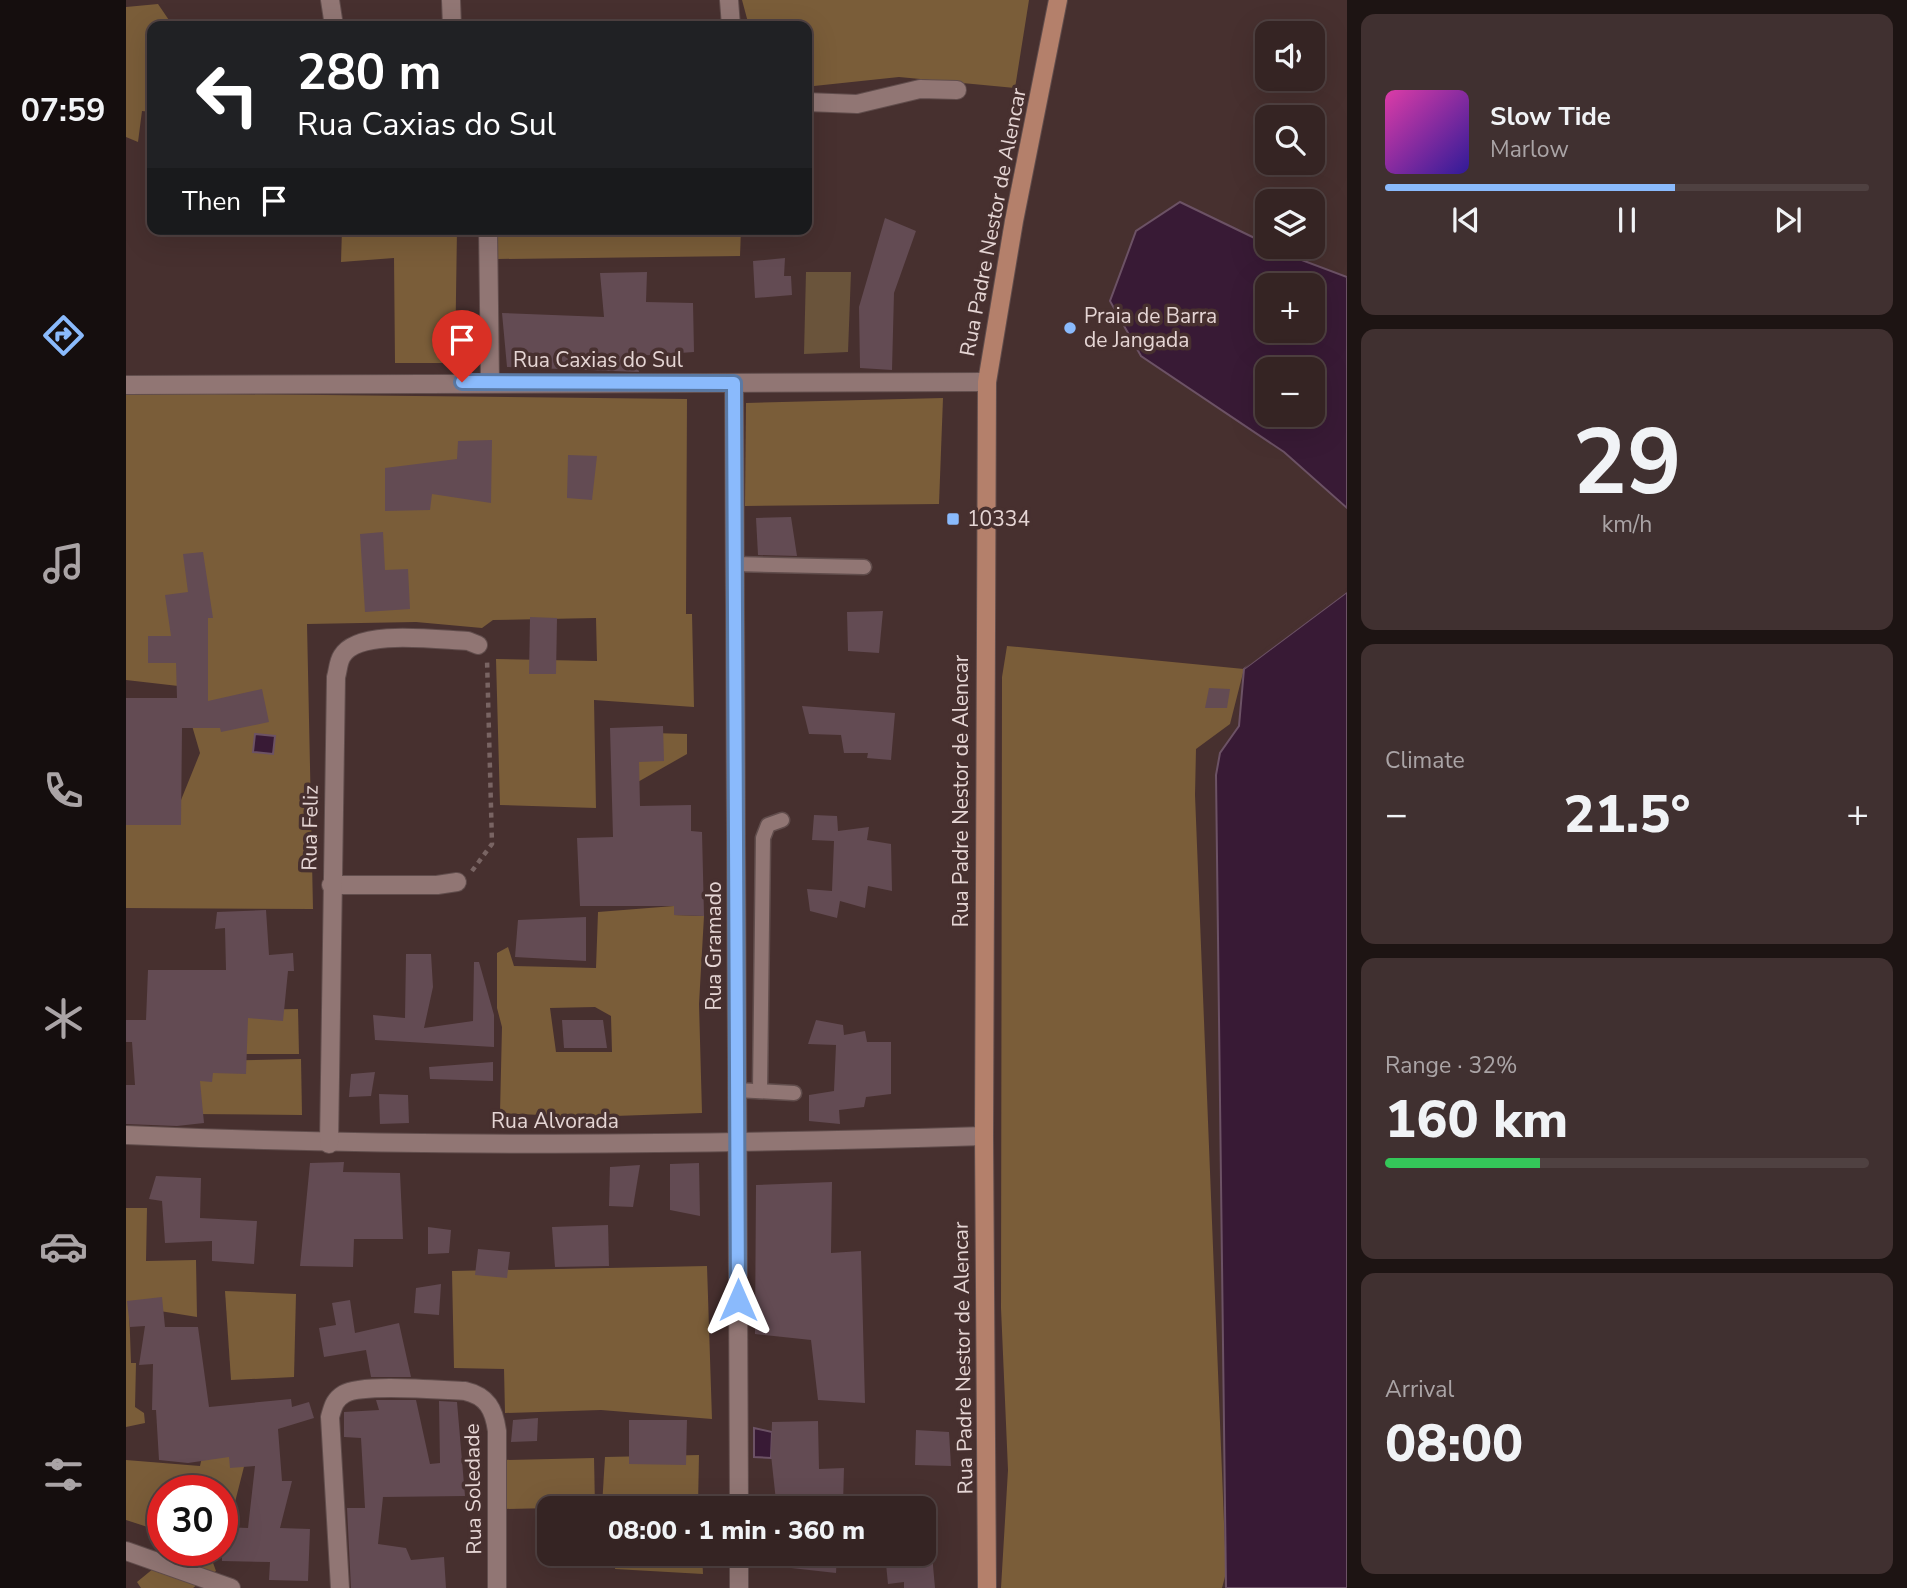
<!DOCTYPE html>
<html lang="en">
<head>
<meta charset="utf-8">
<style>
  body { margin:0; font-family:"Nunito Sans",sans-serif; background:#403030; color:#f1f3f6; height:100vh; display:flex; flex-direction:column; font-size:26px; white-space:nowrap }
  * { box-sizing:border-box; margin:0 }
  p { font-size:23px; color:#aaa4a6 }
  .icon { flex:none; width:38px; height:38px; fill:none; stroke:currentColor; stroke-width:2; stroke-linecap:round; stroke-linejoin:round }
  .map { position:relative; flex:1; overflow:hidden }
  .drawer { display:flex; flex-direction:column; gap:14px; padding:14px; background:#1d1413; width:560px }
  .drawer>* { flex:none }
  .hud { position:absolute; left:21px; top:21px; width:665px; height:214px; border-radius:14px; box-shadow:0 7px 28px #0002,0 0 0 2px #4f4141; background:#202124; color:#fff; overflow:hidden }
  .fabs { position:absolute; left:1129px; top:21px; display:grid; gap:14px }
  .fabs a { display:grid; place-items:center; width:70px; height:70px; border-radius:14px; background:#352423; box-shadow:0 7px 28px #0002,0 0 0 2px #4f4141; font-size:35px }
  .speed { position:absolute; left:21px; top:1475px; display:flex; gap:14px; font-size:35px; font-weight:700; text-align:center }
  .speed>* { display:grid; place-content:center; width:91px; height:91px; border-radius:50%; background:#352423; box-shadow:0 7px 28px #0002,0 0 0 2px #4f4141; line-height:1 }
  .speed .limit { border:10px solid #d22; background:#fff; color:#111 }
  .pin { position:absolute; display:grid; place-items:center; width:60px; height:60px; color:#fff; margin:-72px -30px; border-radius:50% 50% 50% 0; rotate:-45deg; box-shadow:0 0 7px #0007 }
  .pin .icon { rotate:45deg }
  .me { position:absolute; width:77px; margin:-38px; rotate:0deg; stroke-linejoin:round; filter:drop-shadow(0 0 5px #0008) }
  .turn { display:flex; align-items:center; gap:24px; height:147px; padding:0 35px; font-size:32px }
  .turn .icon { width:91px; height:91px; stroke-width:2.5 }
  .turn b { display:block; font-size:49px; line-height:60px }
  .then { display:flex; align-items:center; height:66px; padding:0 35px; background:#0003; gap:14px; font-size:26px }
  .big { font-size:52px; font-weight:800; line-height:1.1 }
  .drawer .widget { flex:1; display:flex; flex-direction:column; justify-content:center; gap:10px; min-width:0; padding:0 24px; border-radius:14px; background:#403030 }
  .drawer .dial { align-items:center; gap:0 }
  .dial b { font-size:91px; line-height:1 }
  .song { display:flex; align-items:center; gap:21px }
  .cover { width:84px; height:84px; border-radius:10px; background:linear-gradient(135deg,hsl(320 70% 55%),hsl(250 70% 35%)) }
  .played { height:7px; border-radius:4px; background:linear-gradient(90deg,#8abafc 60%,#4f4141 60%) }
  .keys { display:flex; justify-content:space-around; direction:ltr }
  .heat { display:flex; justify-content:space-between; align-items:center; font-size:38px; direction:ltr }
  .charge { height:10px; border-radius:5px; background:linear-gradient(90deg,#34c759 32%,#4f4141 0) }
  .trip { position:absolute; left:411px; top:1496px; width:399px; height:70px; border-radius:14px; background:#352423; box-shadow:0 7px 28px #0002,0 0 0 2px #4f4141; font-weight:800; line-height:70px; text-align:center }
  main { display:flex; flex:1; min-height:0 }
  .tab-bar { display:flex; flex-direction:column; width:126px; justify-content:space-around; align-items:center; background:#150e0e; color:#aaa4a6 }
  .tab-bar .icon { width:49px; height:49px }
  .tab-bar .on { color:#8abafc }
  .tab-bar b { font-size:32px; color:#f1f3f6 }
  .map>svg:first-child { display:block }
</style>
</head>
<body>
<main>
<nav class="tab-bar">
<b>07:59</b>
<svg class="icon on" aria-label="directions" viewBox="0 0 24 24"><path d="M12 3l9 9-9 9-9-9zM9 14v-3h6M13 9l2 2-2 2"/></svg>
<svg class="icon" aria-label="music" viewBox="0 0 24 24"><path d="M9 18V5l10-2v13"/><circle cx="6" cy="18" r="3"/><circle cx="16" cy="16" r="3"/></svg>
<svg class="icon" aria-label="phone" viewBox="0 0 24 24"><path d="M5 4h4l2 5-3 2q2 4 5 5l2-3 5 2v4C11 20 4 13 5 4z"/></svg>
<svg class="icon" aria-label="climate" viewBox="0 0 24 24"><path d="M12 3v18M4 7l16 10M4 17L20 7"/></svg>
<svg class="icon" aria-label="car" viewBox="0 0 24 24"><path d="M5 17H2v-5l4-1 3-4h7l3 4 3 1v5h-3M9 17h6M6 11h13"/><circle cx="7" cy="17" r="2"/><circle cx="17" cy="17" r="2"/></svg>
<svg class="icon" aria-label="filters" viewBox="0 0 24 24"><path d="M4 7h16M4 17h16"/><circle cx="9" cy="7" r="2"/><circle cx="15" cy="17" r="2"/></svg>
</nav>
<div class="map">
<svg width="1221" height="1588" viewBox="0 0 1221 1588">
  <rect width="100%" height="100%" fill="#47302f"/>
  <polygon fill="#6a543b" points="680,272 725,272 722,352 678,354"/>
  <g fill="#7a5d39" fill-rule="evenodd">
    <polygon points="616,0 903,0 889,88 773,77 688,86 681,84 681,26 623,26"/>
    <polygon points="32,4 47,26 26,26 26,112 16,111 12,142 0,137 0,7"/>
    <polygon points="216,229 331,229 329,363 269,363 268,258 215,262"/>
    <polygon points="370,229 615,229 614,256 372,259"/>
    <polygon points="0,393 561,399 560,614 566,614 568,707 468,700 470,808 374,805 370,659 471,661 470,618 367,620 356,628 290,622 181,624 187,909 0,908 0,806 55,800 74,753 60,705 61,687 0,680"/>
    <polygon points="817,398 813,504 619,506 620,403"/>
    <polygon points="881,646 1118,669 1104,724 1070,749 1069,795 1100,1573 1096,1588 875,1588 882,1470 875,1308 876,677"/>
    <polygon points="527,733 561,734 561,754 510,783 504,746"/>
    <path d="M548 906V915L578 916 573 1004 576 1113 459 1117 374 1113 376 1027 371 1008V953L382 947 388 966 470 968 472 912ZM469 1007 485 1016 486 1052H430L424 1008Z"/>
    <polygon points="172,1009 173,1054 107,1054 104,1010"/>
    <polygon points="175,1059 176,1115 67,1114 73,1061"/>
    <polygon points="0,1208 21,1208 20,1261 70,1260 71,1317 3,1306 5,1363 10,1363 9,1407 18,1413 19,1423 0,1427"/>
    <polygon points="581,1266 586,1419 475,1410 379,1413 378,1369 328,1368 326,1271"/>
    <polygon points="99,1291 170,1294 168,1377 105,1380"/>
    <polygon points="79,1443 122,1451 108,1506 96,1501 96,1491 37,1491 37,1532 0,1520 0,1460 74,1466"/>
    <polygon points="573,1455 572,1505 476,1506 479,1457"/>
    <polygon points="468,1458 469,1507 378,1509 377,1460"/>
    <polygon points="37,1545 37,1550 62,1551 86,1560 90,1571 67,1588 15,1588 11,1582 39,1559 30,1548"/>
    <polygon points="490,1554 576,1554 577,1574 489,1569"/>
  </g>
  <g fill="#381a35" stroke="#6c5265" stroke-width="2" fill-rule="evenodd">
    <path d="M1054 202 1141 244V247L1221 277V508L1158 452 1015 356 984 301 1010 231ZM1186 285V331H1141V285ZM1186 369V415H1141V369Z"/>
    <polygon points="1221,592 1221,1588 1100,1588 1090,775 1094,753 1113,726 1118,669"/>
    <polygon points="129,734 149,736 147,754 127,752"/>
    <polygon points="628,1428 646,1432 645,1458 628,1457"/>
  </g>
  <polygon fill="#47302f" points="1221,588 1221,592 1118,669 1134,652"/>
  <g fill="#634b53">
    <polygon points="759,218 790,231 768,293 766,370 734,368 733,307"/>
    <polygon points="659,258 658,276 665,276 666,295 629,298 627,261"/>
    <polygon points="521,272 520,302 567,303 568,352 510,356 513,372 381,367 376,313 478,317 474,273"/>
    <polygon points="366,440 365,503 306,494 304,510 259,511 259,468 331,459 332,441"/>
    <polygon points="442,455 471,456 466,500 441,498"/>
    <polygon points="665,517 671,556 632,555 630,518"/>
    <polygon points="257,532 259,570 282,569 284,609 239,612 234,534"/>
    <polygon points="77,552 87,618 82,618 82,701 136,689 143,722 95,732 94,728 56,728 55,825 0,825 0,698 51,698 50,663 22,663 22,636 45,636 39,595 62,592 57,554"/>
    <polygon points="757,611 753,653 722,651 721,612"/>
    <polygon points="404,617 431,618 430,674 403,674"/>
    <polygon points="1083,688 1104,689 1101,708 1079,708"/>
    <polygon points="676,706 769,713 765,760 741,758 742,753 718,753 715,735 683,734"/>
    <polygon points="537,726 538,761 513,762 514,806 565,805 565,831 576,832 578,916 548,915 548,906 454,906 451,838 487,837 484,728"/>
    <polygon points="688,815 711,816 712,831 743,827 741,840 765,844 766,891 742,886 739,908 714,901 711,918 684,911 681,889 706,891 708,841 686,840"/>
    <polygon points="140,910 143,955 167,953 168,971 162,971 157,1021 122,1018 120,1074 87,1073 86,1082 74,1081 78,1123 51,1126 0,1124 0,1085 9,1085 6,1042 0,1042 0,1020 20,1020 22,970 100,970 99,928 89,929 91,912"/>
    <polygon points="460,917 460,961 389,957 392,920"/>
    <polygon points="280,954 305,954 307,987 298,1028 347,1021 348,962 353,962 368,1015 368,1047 249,1040 247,1015 279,1018"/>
    <polygon points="436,1020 477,1020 481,1048 438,1048"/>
    <polygon points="690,1020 717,1025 718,1035 739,1031 741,1042 765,1042 765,1094 740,1097 738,1107 713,1110 714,1124 683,1121 683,1095 708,1091 710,1045 682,1044"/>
    <polygon points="367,1062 367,1081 304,1079 303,1067"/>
    <polygon points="249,1072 245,1096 223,1097 225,1074"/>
    <polygon points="253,1094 282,1095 283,1123 254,1124"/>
    <polygon points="218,1162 217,1172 274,1173 277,1239 228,1239 227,1267 174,1266 184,1163"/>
    <polygon points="573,1163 574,1216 544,1210 544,1164"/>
    <polygon points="514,1165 507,1207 483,1206 484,1167"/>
    <polygon points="30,1176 75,1178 74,1218 131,1221 128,1264 86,1261 86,1241 39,1243 36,1201 23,1199"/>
    <polygon points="706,1182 705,1253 735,1251 739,1403 692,1400 685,1340 629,1334 630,1185"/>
    <polygon points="482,1225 483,1266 429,1267 426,1227"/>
    <polygon points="302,1227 325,1230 323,1253 302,1254"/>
    <polygon points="352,1249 384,1252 381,1278 349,1275"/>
    <polygon points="315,1284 313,1315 288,1313 290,1288"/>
    <polygon points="36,1297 39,1327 72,1327 83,1407 165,1399 166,1407 183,1402 188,1418 152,1429 156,1481 166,1481 154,1528 184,1529 182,1581 143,1580 144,1562 96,1561 96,1527 122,1528 129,1466 104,1468 103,1457 62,1463 33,1460 30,1410 26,1410 27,1364 13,1365 19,1326 4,1327 1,1301"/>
    <polygon points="224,1300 229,1333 273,1323 285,1377 245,1377 240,1350 198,1357 193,1328 210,1325 206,1303"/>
    <polygon points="250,1400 290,1400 304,1464 314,1463 313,1401 331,1402 339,1496 257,1497 252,1544 280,1548 285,1560 318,1557 320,1588 225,1588 221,1508 239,1508 235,1438 218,1437 218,1412 253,1410"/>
    <polygon points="412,1418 411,1441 385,1442 387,1420"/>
    <polygon points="503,1420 561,1420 560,1465 503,1464"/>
    <polygon points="692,1421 693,1469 718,1468 717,1504 650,1501 645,1455 646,1422"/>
    <polygon points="790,1430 823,1432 825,1466 789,1465"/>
    <polygon points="648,1554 711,1554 710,1573 647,1566"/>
    <polygon points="759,1554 806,1554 809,1588 778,1588 778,1582 762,1584"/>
  </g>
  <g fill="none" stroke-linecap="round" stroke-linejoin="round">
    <g stroke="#614d4c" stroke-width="17">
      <g id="lane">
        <polyline points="609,564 738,567"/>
        <polyline points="611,1090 668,1093"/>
        <polyline points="634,1091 637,838 642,825 656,820"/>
      </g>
    </g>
    <g stroke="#614d4c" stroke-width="20">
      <g id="street">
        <polyline points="204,0 208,26"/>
        <polyline points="325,0 326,26"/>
        <polyline points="603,0 605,26"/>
        <polyline points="681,102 731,104 794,89 831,90"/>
        <polyline points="362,229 364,382"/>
        <polyline points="608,383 613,1508"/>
        <polyline points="0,385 861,382"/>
        <polyline points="205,885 311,885 331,882"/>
        <path d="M0 1135C287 1148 571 1145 858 1136"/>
        <path d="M203 1144 210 677C212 671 212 662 216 656 232 628 313 640 342 641L352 645"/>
        <polyline points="0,1551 105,1588"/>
        <polyline points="613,1554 613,1588"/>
        <path d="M214 1588 204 1417C207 1407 208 1400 218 1394 236 1383 314 1390 339 1391 361 1396 368 1409 371 1431V1588"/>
      </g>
    </g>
    <g stroke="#614d4c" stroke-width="20">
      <polyline id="primary" points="861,1588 858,1136 861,382 888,221 932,0"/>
    </g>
    <polyline stroke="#796463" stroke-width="4.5" stroke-dasharray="5 5" stroke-linecap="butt" points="346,871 366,844 361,659"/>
    <use href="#lane" stroke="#917674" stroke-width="14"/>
    <use href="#street" stroke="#917674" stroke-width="18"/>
    <use href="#primary" stroke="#b4806b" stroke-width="18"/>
  </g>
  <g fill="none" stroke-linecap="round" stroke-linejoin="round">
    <g stroke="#5a79a4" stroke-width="18">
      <polyline id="route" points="336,382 608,383 612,1300"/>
    </g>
    <use href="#route" stroke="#8abafc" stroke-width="12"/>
  </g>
  <g fill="#8abafc" stroke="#47302f" stroke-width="2.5">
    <circle cx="944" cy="328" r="7"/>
    <rect x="820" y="512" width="14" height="14" rx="3.5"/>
  </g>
  <g text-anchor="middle" stroke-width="7" stroke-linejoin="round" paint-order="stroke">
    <g font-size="21" fill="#e5d5d4" stroke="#47302f">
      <text transform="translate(867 222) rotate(-79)" y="7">Rua Padre Nestor de Alencar</text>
      <text x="472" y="367">Rua Caxias do Sul</text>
      <text transform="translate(835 791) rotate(-90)" y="7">Rua Padre Nestor de Alencar</text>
      <text transform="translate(184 828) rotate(-89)" y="7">Rua Feliz</text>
      <text transform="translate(588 946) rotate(-90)" y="7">Rua Gramado</text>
      <text x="429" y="1128">Rua Alvorada</text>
      <text transform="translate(837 1358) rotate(-91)" y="7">Rua Padre Nestor de Alencar</text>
      <text transform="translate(347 1489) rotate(-91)" y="7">Rua Soledade</text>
    </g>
    <g font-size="21" fill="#e5d5d4" stroke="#47302f" text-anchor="start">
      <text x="958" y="323">Praia de Barra<tspan x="958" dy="24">de Jangada</tspan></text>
      <text x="841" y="526">10334</text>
    </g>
  </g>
</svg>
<div class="fabs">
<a><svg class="icon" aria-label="sound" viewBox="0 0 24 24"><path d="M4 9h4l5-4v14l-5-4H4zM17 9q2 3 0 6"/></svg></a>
<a><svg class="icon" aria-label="search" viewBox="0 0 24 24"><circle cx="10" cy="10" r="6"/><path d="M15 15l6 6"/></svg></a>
<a><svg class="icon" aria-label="layers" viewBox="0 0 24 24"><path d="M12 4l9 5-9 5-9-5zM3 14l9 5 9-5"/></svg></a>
<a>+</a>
<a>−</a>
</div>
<div class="speed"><div class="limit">30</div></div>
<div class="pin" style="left:336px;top:382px;background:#d93025"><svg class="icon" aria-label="arrive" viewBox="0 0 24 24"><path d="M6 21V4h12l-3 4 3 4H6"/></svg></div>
<svg class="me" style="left:612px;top:1300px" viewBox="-20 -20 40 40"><path d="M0-17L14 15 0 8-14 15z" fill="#8abafc" stroke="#fff" stroke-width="4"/></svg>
<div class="trip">08:00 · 1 min · 360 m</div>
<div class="hud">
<div class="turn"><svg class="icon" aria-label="left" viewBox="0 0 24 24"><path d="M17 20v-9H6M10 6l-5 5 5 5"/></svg><div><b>280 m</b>Rua Caxias do Sul</div></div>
<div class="then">Then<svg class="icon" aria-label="arrive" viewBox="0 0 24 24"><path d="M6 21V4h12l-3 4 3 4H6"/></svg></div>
</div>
</div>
<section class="drawer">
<div class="widget">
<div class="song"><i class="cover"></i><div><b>Slow Tide</b><p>Marlow</p></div></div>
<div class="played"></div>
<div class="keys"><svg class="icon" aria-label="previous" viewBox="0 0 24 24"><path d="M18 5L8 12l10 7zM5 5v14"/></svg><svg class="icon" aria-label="pause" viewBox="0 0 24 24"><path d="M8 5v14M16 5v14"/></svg><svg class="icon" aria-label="next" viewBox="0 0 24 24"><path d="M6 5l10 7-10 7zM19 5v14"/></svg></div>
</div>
<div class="widget dial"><b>29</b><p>km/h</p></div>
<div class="widget"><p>Climate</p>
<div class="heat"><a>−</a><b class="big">21.5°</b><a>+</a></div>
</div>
<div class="widget"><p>Range · 32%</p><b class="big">160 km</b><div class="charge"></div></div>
<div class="widget"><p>Arrival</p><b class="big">08:00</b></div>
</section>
</main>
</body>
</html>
